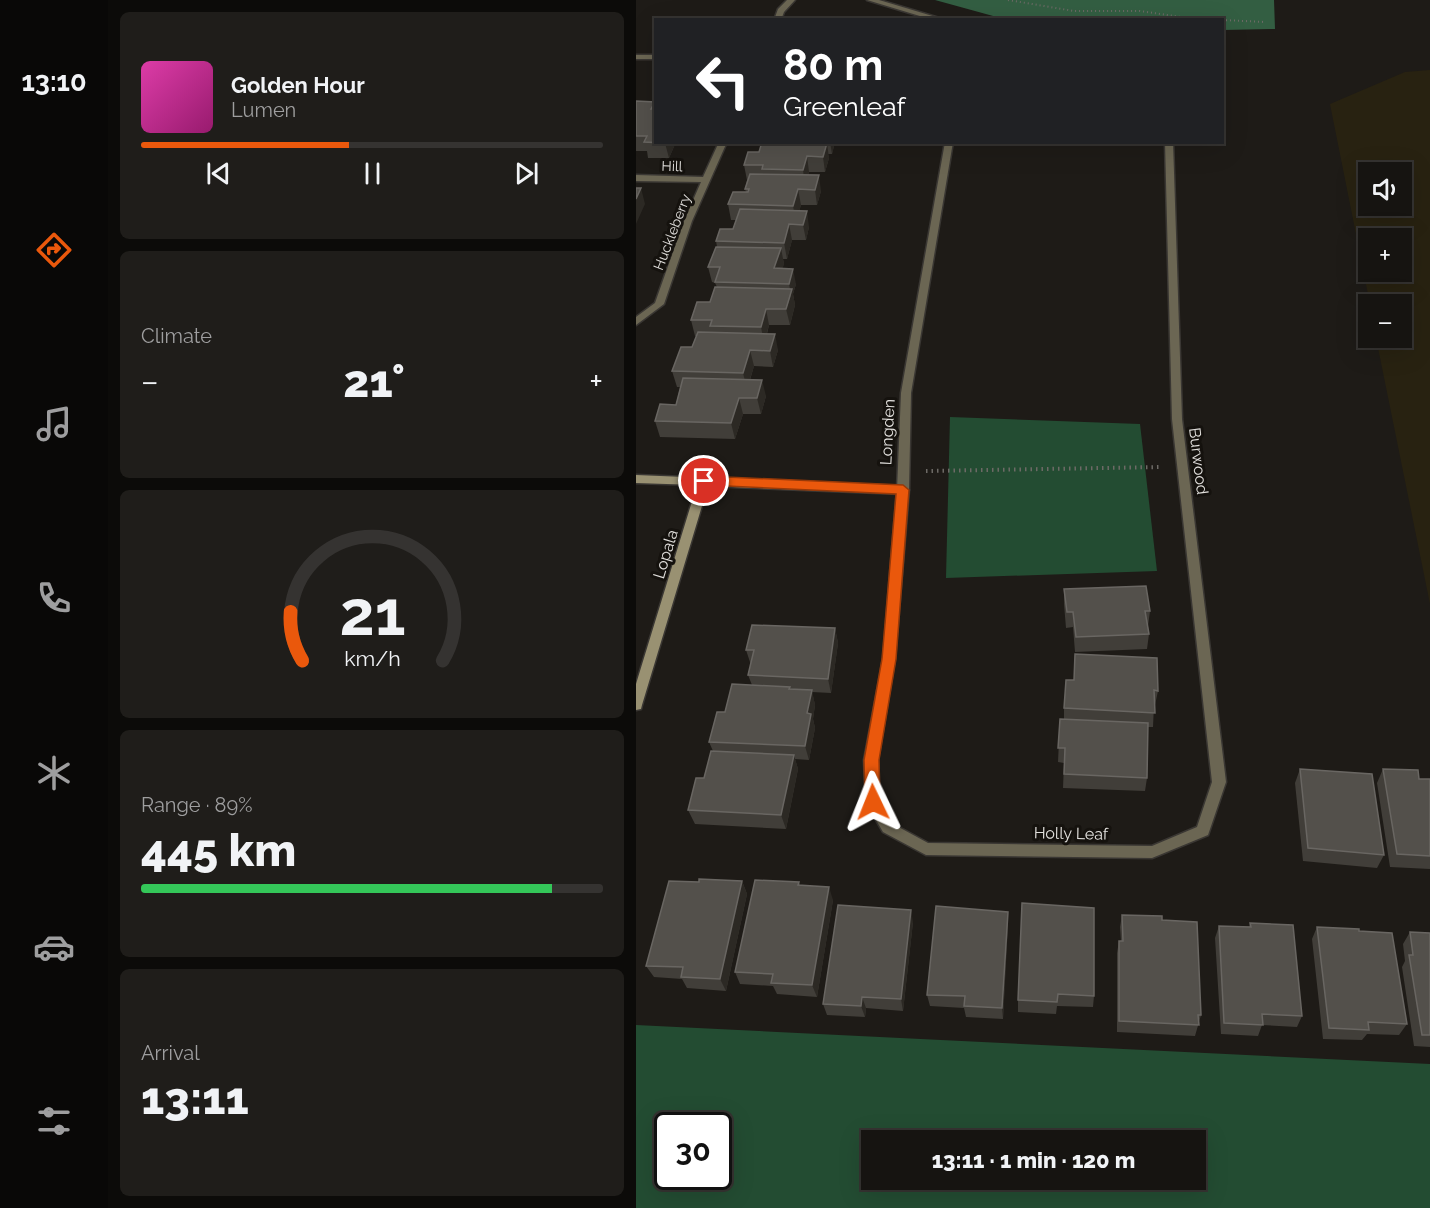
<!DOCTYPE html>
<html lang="en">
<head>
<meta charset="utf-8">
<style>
  body { margin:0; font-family:Raleway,sans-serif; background:#1f1d1a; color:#f1f3f6; height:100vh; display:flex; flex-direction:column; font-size:22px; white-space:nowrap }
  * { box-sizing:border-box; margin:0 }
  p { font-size:20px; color:#9e9e9f }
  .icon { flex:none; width:33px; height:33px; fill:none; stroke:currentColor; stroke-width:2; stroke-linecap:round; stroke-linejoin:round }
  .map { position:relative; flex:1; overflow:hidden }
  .panel { display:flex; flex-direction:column; gap:12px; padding:12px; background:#0c0b09; width:528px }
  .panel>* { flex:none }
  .banner { position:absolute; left:18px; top:18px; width:570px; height:126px; border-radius:0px; box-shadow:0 6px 24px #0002,0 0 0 2px #353331; background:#202124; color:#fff; overflow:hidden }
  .fabs { position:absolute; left:722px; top:162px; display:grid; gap:12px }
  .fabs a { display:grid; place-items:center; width:54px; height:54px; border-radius:0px; background:#161411; box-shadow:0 6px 24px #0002,0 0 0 2px #353331; font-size:30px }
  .speed { position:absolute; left:18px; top:1112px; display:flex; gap:12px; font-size:30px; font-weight:700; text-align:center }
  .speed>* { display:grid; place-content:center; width:78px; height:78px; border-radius:50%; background:#161411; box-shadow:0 6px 24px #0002,0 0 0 2px #353331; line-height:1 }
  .speed .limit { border:3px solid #111; border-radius:9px; background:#fff; color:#111 }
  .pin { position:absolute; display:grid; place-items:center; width:51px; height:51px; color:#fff; margin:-26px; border:3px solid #fff; border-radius:50%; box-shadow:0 2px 6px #0007 }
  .me { position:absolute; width:66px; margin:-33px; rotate:358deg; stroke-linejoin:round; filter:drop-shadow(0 0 4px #0008) }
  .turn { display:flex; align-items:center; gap:21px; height:126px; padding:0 30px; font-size:27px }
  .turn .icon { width:78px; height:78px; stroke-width:2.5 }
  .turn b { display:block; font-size:42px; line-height:51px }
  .big { font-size:45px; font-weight:800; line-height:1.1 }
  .panel .tile { flex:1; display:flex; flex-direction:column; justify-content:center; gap:9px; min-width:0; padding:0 21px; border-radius:9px; background:#1f1d1a }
  .panel .dial { align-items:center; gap:0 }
  .dial svg { height:156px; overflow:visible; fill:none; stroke:#353331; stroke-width:7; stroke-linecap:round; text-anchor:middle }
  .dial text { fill:#f1f3f6; stroke:none }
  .song { display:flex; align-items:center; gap:18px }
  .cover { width:72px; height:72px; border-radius:9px; background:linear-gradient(135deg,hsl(320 70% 55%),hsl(320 70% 35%)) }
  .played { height:6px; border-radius:3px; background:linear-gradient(90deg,#ea580c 45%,#353331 45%) }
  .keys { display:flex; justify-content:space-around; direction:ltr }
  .heat { display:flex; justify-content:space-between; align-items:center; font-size:33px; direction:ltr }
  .charge { height:9px; border-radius:4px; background:linear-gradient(90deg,#34c759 89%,#353331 0) }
  .trip { position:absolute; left:225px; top:1130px; width:345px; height:60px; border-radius:0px; background:#161411; box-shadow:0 6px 24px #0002,0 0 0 2px #353331; font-weight:800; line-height:60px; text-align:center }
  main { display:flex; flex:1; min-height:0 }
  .tabs { display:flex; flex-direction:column; width:108px; justify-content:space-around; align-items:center; background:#090807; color:#9e9e9f }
  .tabs .icon { width:42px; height:42px }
  .tabs .current { color:#ea580c }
  .tabs b { font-size:27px; color:#f1f3f6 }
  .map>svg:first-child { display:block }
</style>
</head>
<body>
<main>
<nav class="tabs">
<b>13:10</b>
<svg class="icon current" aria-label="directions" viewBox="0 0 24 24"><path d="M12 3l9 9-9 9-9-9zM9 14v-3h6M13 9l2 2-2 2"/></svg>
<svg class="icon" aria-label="music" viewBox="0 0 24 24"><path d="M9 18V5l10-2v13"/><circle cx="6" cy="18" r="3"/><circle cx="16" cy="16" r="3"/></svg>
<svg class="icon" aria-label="phone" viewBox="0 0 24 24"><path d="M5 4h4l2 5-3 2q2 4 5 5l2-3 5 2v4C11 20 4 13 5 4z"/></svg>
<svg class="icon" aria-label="climate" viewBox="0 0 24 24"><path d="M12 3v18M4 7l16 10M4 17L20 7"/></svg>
<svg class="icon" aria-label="car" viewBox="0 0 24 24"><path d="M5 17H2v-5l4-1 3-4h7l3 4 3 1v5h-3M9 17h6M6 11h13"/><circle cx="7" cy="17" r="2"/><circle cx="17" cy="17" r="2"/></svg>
<svg class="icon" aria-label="filters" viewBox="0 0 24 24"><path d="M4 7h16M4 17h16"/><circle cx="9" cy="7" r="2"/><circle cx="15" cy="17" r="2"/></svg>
</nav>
<section class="panel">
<div class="tile">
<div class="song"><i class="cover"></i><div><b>Golden Hour</b><p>Lumen</p></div></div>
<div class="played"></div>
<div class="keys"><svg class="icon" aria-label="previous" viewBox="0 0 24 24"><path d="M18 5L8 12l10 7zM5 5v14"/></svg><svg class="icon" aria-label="pause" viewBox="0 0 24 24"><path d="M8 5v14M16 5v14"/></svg><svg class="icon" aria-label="next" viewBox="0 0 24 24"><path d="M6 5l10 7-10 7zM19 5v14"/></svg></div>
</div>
<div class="tile"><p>Climate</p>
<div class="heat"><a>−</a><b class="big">21°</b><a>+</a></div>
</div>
<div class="tile dial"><svg viewBox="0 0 100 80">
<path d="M14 69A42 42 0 1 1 86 69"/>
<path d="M14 69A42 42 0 0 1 8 44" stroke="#ea580c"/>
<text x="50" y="56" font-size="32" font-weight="700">21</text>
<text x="50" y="72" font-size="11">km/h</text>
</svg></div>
<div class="tile"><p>Range · 89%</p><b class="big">445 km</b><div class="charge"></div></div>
<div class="tile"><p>Arrival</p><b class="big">13:11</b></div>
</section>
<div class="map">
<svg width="794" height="1208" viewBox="0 0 794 1208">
  <rect width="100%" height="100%" fill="#1e1b17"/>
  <path fill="#282211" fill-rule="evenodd" d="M794 70V604L740 338H765V304H734L694 104 769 72ZM732 172H765V206H732ZM732 238H765V272H732Z"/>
  <g fill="#234c32" fill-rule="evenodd">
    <polygon points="314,417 504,424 521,571 310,578"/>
    <path d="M0 1025 794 1064V1208H0ZM32 1125H82V1176H32ZM236 1140H560V1179H236Z"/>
  </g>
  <polygon fill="#335e42" points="299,0 638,0 639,29 587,30 586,20 368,19"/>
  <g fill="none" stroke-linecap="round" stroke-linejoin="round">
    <g stroke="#3a3733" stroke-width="3">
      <g id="street">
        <polygon points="151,0 159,0 148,12 145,20 138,20 142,9"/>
        <polygon points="231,0 243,0 310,20 297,20"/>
        <rect x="0" y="55" width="20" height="4"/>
        <polygon points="83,142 91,142 56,221 28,304 0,325 0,317 19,303 48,221 65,182 0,181 0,175 67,177"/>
        <polygon points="309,142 317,142 275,393 273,490 259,659 242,760 244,802 257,824 292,843 516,846 561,827 576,782 536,419 529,142 537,142 546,419 590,782 572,835 516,858 290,855 247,832 230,803 228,760 247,659 261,490 265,393"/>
      </g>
    </g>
    <g stroke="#3a3733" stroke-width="3">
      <polygon id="secondary" points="0,475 267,486 273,490 267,494 72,486 6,705 5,709 0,710 0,684 61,485 0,483"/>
    </g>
    <g stroke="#6d6a66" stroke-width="2" stroke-dasharray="1 3" stroke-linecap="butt">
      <polyline points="372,0 438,11 504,11 566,20"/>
      <polyline points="586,20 629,22"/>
    </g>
    <polyline stroke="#6d6a66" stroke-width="4" stroke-dasharray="1.5 4" stroke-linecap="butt" points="290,471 525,467"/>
    <use href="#street" fill="#6b6653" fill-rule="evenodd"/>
    <use href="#secondary" fill="#999172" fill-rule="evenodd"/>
  </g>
  <g fill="#413e39">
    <polygon points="0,101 20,142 40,142 33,158 12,158 11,151 0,151"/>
    <polygon points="126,142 199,142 196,154 192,154 193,158 189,172 173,172 172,175 185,191 181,205 165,205 163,211 173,227 170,240 156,240 151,259 147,259 148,264 146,268 160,284 157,294 159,305 154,325 133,325 131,334 142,350 137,367 118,366 114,380 130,396 125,414 107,414 99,439 24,437 19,421 40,405 44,387 41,387 36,371 56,347 60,336 59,336 55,320 74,302 81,287 79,283 76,282 72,267 81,247 80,241 97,229 100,220 95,220 92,204 110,192 109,189 111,180 108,165 123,152"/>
    <polygon points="428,589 514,611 512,626 513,634 511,649 439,652 437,627 430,628 428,604"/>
    <polygon points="199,628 202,643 195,693 176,692 179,705 177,719 179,728 173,760 159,759 162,769 150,829 59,824 52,810 68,778 77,751 73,742 89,712 116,685 112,675 115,665 110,650"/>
    <polygon points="438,680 522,691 519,705 518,705 517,727 512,727 511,778 509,791 427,788 428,763 422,762 424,719 428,719 428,708"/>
    <polygon points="664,769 748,855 741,868 667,861 659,783"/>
    <polygon points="747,769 783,779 794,779 794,869 754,867 741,783"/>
    <polygon points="106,881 111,894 90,991 51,988 46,979 18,977 10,966 63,882"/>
    <polygon points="163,882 164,885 197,900 181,997 141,994 137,986 104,984 99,972"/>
    <polygon points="386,903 458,996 457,1007 421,1006 420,1014 382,1012 382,1000"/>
    <polygon points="486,915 526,920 565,1015 559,1036 481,1032 481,953 483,941 485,941 484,927"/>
    <polygon points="277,922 267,1011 230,1008 229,1017 191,1015 187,1004"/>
    <polygon points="614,923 666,1016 661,1027 626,1025 622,1036 585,1034 579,938 583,926 613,927"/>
    <polygon points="372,924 367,1019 330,1017 328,1008 294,1006 291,995"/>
    <polygon points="681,927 723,931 771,1024 763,1035 731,1034 726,1040 687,1039 676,939"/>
    <polygon points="774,932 794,933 794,1047 778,1046 766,967 769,961 767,944"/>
  </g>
  <g fill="#2c2924">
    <polygon points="19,102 20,105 20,123 15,109"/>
    <polygon points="40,142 33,158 29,143"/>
    <polygon points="194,142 199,142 196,154"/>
    <polygon points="191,143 193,158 189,172 187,157"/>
    <polygon points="171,156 173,172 169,186 167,170"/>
    <polygon points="183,175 185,191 181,205 179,190"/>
    <polygon points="0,185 2,194 5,188 9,204 0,224"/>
    <polygon points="162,189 165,205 160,222 157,206"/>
    <polygon points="171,211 173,227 170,240 167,225"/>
    <polygon points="153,224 156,240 151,259 148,243"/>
    <polygon points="145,248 148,264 142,284 138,268"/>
    <polygon points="157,269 160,284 157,294 159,305 154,325 150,309 155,295 153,284"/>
    <polygon points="130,309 133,325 128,343 125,327"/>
    <polygon points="139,334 142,350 137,367 134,351"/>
    <polygon points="114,350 118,366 111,389 107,373"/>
    <polygon points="126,380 130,396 125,414 121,398"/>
    <polygon points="103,398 107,414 99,439 95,423"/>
    <polygon points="199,628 202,643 195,693 192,679"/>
    <polygon points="176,690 179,705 177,719 179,728 173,760 169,746 171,713"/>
    <polygon points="158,755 162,769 150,829 145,815"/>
    <polygon points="106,881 111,894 90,991 84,979"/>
    <polygon points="193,887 197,900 181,997 176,985"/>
    <polygon points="275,910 277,922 267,1011 265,999"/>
    <polygon points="372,912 372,924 367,1019 366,1008"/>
    <polygon points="226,997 230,1008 229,1017 225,1006"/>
  </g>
  <g fill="#53504b" stroke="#696662" stroke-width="1.5">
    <polygon points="0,101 19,102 15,109 20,109 20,142 29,143 8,142 11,136 0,136"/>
    <polygon points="126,142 178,142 191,143 187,157 171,156 167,170 126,169 127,165 108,165 112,152 123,152"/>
    <polygon points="114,174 183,175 179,190 162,189 157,206 92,204 97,192 112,192 113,189 109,189"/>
    <polygon points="0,188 5,188 0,199"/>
    <polygon points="104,209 171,211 167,225 153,224 148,243 80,241 84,229 97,229"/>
    <polygon points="80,247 145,248 138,268 157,269 153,284 79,282 84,267 72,267"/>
    <polygon points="79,287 156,289 150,309 130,309 125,327 74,326 76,320 55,320 61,302 74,302"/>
    <polygon points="62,332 139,334 134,351 114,350 107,373 36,371 45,347 56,347"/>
    <polygon points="47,378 126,380 121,398 103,398 95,423 19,421 24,404 40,405"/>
    <polygon points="510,586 514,611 509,611 513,634 440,637 437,612 431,612 428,589"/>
    <polygon points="116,625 199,628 192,679 112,675 118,650 110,650"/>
    <polygon points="439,654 521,658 522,691 518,690 519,713 428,708 430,680 438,680"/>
    <polygon points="96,684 154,687 153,689 176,690 171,713 175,714 169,746 73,742 81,712 89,712"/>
    <polygon points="424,719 512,723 511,778 428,774 429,748 422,748"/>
    <polygon points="75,751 158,755 145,815 52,810 60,778 68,778"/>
    <polygon points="664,769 736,774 748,855 672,848"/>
    <polygon points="747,769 782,770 783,779 794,779 794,856 761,854"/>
    <polygon points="63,879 106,881 84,979 45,977 47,967 10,966 33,881 63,882"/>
    <polygon points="119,880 163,882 162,885 193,887 176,985 135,983 137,974 99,972"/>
    <polygon points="386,903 458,908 458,996 422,994 421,1002 382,1000"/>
    <polygon points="202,905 275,910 265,999 226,997 225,1006 187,1004"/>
    <polygon points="300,906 372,912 366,1008 328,1006 329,996 291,995"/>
    <polygon points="486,915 526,916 526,920 561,922 565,1015 562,1015 563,1025 483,1021 483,941 487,941"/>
    <polygon points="614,923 657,925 666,1016 626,1014 627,1025 588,1023 583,926 615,927"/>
    <polygon points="681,927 723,929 723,931 756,933 771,1024 732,1022 733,1030 693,1028"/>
    <polygon points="774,932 794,933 794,1035 786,1035 773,955 777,955"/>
  </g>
  <polygon fill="#ea580c" stroke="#983908" stroke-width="1.5" points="68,476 267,485 273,490 260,659 243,760 244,802 242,807 237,809 231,807 229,802 228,760 246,659 260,494 68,485 62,481"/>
  <g text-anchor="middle" stroke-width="6" stroke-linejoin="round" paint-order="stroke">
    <g font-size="14" fill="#e3e1de" stroke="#15120e">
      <text transform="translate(36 166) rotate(2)" y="5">Hill</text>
      <text transform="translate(36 232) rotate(-69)" y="5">Huckleberry</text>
    </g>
    <g font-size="16" fill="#e3e1de" stroke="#15120e">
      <text transform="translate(251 432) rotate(-87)" y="6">Longden</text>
      <text transform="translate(563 461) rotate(83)" y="6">Burwood</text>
      <text transform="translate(29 554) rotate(-73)" y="6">Lopala</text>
      <text transform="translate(435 833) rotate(1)" y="6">Holly Leaf</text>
    </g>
  </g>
</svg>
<div class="fabs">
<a><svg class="icon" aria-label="sound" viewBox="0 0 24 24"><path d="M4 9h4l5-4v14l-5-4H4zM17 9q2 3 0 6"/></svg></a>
<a>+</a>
<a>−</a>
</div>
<div class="speed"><div class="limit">30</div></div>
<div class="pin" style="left:68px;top:481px;background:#d93025"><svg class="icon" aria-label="arrive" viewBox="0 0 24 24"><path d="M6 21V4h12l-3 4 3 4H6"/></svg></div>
<svg class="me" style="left:237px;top:802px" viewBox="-20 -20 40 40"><path d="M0-17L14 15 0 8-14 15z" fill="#ea580c" stroke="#fff" stroke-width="4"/></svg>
<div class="trip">13:11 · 1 min · 120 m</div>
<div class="banner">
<div class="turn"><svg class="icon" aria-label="left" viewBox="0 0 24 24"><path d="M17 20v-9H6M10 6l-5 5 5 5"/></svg><div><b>80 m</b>Greenleaf</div></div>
</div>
</div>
</main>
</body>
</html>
